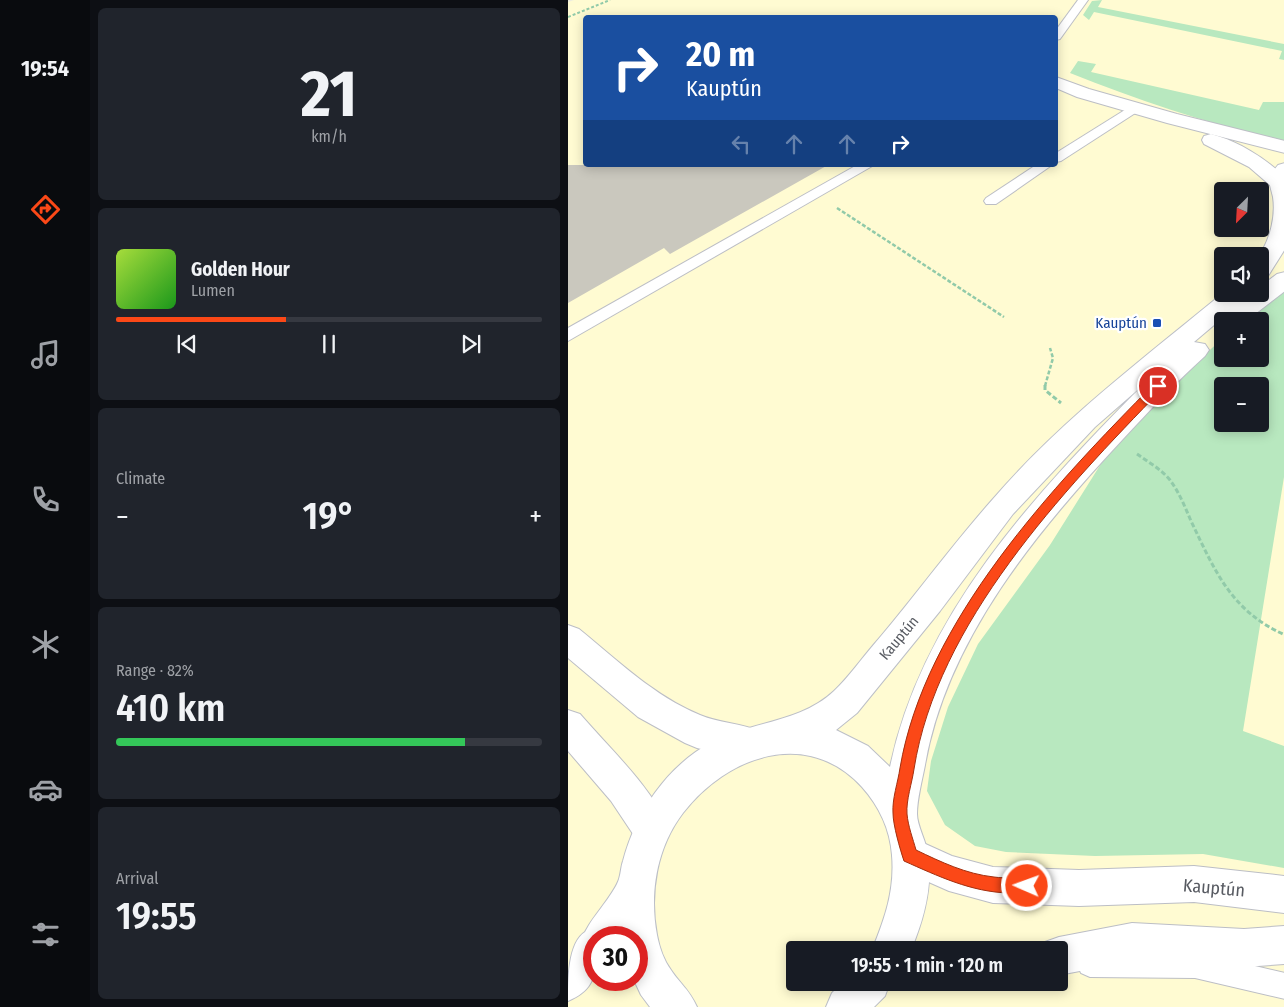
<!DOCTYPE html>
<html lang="en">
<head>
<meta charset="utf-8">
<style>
  body { margin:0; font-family:"Fira Sans Condensed",sans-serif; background:#20242c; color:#f1f3f6; height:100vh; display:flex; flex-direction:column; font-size:19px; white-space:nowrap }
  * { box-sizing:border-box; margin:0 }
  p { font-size:16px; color:#9ea1a6 }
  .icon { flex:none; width:28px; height:28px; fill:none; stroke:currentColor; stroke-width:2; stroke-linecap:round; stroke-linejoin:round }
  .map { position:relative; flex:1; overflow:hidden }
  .sheet { display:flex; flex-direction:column; gap:8px; padding:8px; background:#0d0f14; width:478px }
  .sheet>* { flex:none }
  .banner { position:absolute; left:15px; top:15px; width:475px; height:152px; border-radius:5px; box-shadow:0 2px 12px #0003; background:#1a4fa0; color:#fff; overflow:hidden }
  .needle { width:32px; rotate:204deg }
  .fabs { position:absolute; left:646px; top:182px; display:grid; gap:10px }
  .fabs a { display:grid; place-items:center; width:55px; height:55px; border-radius:5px; background:#171b24; box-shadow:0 2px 12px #0003; font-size:25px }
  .speed { position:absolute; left:15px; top:926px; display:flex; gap:10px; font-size:25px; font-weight:700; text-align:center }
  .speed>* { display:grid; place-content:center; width:65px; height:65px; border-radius:50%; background:#171b24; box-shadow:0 2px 12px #0003; line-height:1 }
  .speed .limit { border:8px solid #d22; background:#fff; color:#111 }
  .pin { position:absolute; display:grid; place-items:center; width:42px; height:42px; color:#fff; margin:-21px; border:2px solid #fff; border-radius:50%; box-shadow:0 1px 5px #0007 }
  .me { position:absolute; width:55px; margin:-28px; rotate:272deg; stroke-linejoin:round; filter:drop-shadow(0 0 4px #0008) }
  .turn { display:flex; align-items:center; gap:18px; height:105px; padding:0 20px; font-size:22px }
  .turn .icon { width:65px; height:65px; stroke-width:2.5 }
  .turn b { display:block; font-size:35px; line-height:42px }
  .lanes { display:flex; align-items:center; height:48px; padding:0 20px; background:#0003; justify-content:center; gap:25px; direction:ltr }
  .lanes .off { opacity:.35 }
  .big { font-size:38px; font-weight:600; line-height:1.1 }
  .sheet .widget { flex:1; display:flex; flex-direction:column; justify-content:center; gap:8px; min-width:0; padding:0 18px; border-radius:8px; background:#20242c }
  .sheet .dial { align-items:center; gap:0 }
  .dial b { font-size:65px; line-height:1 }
  .song { display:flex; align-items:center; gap:15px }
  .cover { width:60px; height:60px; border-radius:8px; background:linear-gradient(135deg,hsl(80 70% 55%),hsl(120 70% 35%)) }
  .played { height:5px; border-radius:2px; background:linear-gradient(90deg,#fb4817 40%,#363941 40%) }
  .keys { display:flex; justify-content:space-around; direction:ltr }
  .heat { display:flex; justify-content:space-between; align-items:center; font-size:28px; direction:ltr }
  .charge { height:8px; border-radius:4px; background:linear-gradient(90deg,#34c759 82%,#363941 0) }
  .trip { position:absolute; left:218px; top:941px; width:282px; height:50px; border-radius:5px; background:#171b24; box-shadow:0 2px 12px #0003; font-weight:600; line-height:50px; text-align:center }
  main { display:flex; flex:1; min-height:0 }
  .tab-bar { display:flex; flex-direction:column; width:90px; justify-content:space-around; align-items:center; background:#090b0e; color:#9ea1a6 }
  .tab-bar .icon { width:35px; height:35px }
  .tab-bar .on { color:#fb4817 }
  .tab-bar b { font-size:22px; color:#f1f3f6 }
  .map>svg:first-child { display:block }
</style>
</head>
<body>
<main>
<nav class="tab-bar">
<b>19:54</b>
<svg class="icon on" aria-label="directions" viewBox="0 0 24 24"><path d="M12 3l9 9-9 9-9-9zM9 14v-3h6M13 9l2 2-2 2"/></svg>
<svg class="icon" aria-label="music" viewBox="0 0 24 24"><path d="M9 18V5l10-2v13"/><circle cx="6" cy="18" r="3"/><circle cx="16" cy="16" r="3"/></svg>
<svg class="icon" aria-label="phone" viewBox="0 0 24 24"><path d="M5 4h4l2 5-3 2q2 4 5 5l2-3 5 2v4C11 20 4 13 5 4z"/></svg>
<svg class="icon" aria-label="climate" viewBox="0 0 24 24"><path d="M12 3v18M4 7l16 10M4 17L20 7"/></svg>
<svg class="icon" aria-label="car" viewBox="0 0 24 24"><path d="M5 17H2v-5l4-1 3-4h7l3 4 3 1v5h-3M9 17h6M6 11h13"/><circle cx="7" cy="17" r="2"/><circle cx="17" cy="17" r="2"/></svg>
<svg class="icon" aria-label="filters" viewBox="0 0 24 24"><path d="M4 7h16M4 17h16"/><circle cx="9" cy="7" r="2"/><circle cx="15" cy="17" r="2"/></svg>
</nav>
<section class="sheet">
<div class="widget dial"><b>21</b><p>km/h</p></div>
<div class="widget">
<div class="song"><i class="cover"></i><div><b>Golden Hour</b><p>Lumen</p></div></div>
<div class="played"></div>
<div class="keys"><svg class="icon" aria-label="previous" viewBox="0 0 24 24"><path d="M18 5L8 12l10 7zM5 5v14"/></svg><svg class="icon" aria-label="pause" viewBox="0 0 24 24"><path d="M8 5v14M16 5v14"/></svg><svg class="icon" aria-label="next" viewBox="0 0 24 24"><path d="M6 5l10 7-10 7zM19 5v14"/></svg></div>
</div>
<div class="widget"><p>Climate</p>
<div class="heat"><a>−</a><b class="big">19°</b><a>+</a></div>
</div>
<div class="widget"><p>Range · 82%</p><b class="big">410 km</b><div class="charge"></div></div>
<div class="widget"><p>Arrival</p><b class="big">19:55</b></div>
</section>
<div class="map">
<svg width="717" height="1007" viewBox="0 0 717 1007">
  <rect width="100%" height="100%" fill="#edecdf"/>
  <path fill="#fffbd2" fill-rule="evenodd" d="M6 0H716V1007H0V2ZM18 18H488V165H18ZM655 191H692V229H655ZM655 256H692V294H655ZM655 321H692V359H655ZM655 386H692V424H655ZM26 938H69V980H26ZM226 950H491V982H226Z"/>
  <g fill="#b8e8bf" fill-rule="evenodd">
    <polygon points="534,0 530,7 716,44 716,60 711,59 714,51 526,12 521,20 515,15 524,1"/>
    <path d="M510 61 528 64 523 72 691 110 695 102H716V141C643 125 572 101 502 73Z"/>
    <path d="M716 290V477L675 731 716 746V868L635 854 527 856 438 852 407 846 377 825 359 791 363 761 380 707 410 644 482 545 536 459 597 391 655 338V359H692V321H676ZM655 386H692V424H655Z"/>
  </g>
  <polygon fill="#cac8be" points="0,165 260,165 102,254 96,248 0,303"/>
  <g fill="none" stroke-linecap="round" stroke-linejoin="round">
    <g stroke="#bcbec5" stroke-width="2">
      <g id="lane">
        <polygon points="510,0 520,0 492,39 488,40 488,30"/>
        <polygon points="568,103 574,107 572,110 493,161 488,162 488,153"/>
        <polygon points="289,165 306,165 0,341 0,328"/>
        <polygon points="468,165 484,165 428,204 418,204 416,201 418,198"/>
        <polygon points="522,951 627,952 717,973 717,999 627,978 522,977 513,973 509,964 513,955"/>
      </g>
    </g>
    <g stroke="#bcbec5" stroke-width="2">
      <g id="street">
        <polygon points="488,77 521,89 609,114 717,141 717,153 599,123 509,97 488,88"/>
        <path d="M643 134C670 141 697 158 717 177V186L710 188 703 186 681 167 636 144 634 140 636 136Z"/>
        <path d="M0 625 11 629C49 660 86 696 132 715 151 723 172 723 191 731L196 743 191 755 179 760 129 748 117 743 70 717 0 658Z"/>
        <path d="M0 710 12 714C42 749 84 787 102 830L97 843 84 848 71 843 43 801 0 751Z"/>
        <polygon points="342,837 384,856 425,867 511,870 626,866 717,876 717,913 626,902 511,906 425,903 381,891 329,868 324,855 329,842"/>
        <polygon points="564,923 676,929 717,926 717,964 676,967 564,961 491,975 491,950 474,950 477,942 491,937"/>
      </g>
    </g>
    <g stroke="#bcbfc7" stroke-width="2">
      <g id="secondary">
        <path d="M717 163V249L700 276 692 278V256H691C702 239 708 217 705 197 701 180 698 180 710 165Z"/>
        <path d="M717 272V291L678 321H655V327L652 320 626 342 637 344 641 350 637 356C608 382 581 411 555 439 469 531 379 639 357 765 354 781 349 799 349 814 349 825 357 839 359 850 366 884 356 919 343 950H304C317 918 327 890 324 855 322 829 311 806 294 787 239 727 159 756 115 813 89 847 81 893 89 935 91 946 96 961 103 970 113 985 121 989 129 1007H82L73 995 66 980H69V938H26C26 968 33 987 0 1001 0 979 0 943 17 932L21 925C29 912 47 892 51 879 53 873 53 866 55 861 68 812 99 766 144 742 184 721 232 723 266 691 281 677 294 658 308 642 348 595 384 545 425 499 492 421 576 358 655 293L679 294 676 299 683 294H692V287L709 274ZM574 386C467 494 354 614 322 767L300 746 268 730 289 713 372 611 445 514 527 427Z"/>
        <polygon points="275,982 322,982 317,996 306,1007 258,1007 264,993"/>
      </g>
    </g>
    <polyline stroke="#91caa9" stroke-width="2" stroke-dasharray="3 2" stroke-linecap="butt" points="0,17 42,0"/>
    <g stroke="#91caa9" stroke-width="2.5" stroke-dasharray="4 2" stroke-linecap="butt">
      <polyline points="269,208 436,317"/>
      <polyline points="477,386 485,358 482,348"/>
    </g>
    <g stroke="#91caa9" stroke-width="3" stroke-dasharray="5 2.5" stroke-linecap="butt">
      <polyline points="477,385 477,390 493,403"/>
      <path d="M569 454C580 462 593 469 602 480 611 492 617 507 623 521 647 571 663 611 717 635"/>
    </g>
    <use href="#lane" fill="#fff" fill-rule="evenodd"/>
    <use href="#street" fill="#fff" fill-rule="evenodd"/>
    <use href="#secondary" fill="#fff" fill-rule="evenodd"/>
  </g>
  <path fill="#fb4817" stroke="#a32f0f" d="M590 382 594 383V389C495 491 369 623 346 769 344 783 338 800 339 814 340 826 345 839 348 850 373 862 398 874 426 877 438 879 453 876 465 881L467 886 465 892C457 895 449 893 441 893 403 892 370 876 336 861 332 849 325 825 325 813 324 799 330 782 332 768 357 621 485 486 587 383Z"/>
  <rect fill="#1a4fb4" stroke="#fff" stroke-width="2" x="584" y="318" width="10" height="10" rx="2.5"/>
  <g text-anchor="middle" stroke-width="4.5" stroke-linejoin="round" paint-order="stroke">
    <g font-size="15" fill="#164399" stroke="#fff" text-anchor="end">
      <text x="579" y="328">Kauptún</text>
    </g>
    <g font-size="15" fill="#585b62" stroke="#fff">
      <text transform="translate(331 638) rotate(-50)" y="5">Kauptún</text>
    </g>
    <g font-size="18" fill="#585b62" stroke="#fff">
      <text transform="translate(646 888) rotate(5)" y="6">Kauptún</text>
    </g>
  </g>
</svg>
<div class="fabs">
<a><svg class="needle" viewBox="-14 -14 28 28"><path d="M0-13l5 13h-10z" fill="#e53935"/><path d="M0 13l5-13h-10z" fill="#9ea1a6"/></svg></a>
<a><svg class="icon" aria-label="sound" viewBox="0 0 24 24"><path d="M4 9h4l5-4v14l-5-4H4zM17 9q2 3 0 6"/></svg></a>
<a>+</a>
<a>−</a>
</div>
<div class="speed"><div class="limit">30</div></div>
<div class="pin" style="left:590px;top:386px;background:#d93025"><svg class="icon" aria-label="arrive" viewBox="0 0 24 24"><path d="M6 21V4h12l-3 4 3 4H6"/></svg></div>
<svg class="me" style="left:459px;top:886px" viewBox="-20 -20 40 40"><circle r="17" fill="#fb4817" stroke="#fff" stroke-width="3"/><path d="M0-11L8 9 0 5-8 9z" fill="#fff"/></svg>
<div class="trip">19:55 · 1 min · 120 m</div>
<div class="banner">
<div class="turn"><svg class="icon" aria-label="right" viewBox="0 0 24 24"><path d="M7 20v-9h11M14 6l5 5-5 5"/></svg><div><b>20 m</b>Kauptún</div></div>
<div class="lanes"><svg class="icon off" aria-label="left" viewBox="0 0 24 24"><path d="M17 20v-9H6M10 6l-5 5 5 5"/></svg><svg class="icon off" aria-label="ahead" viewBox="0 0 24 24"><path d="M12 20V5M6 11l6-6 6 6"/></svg><svg class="icon off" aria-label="ahead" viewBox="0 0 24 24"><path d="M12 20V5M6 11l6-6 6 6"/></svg><svg class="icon" aria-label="right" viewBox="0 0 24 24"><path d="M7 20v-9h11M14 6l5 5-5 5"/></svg></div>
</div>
</div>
</main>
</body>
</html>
